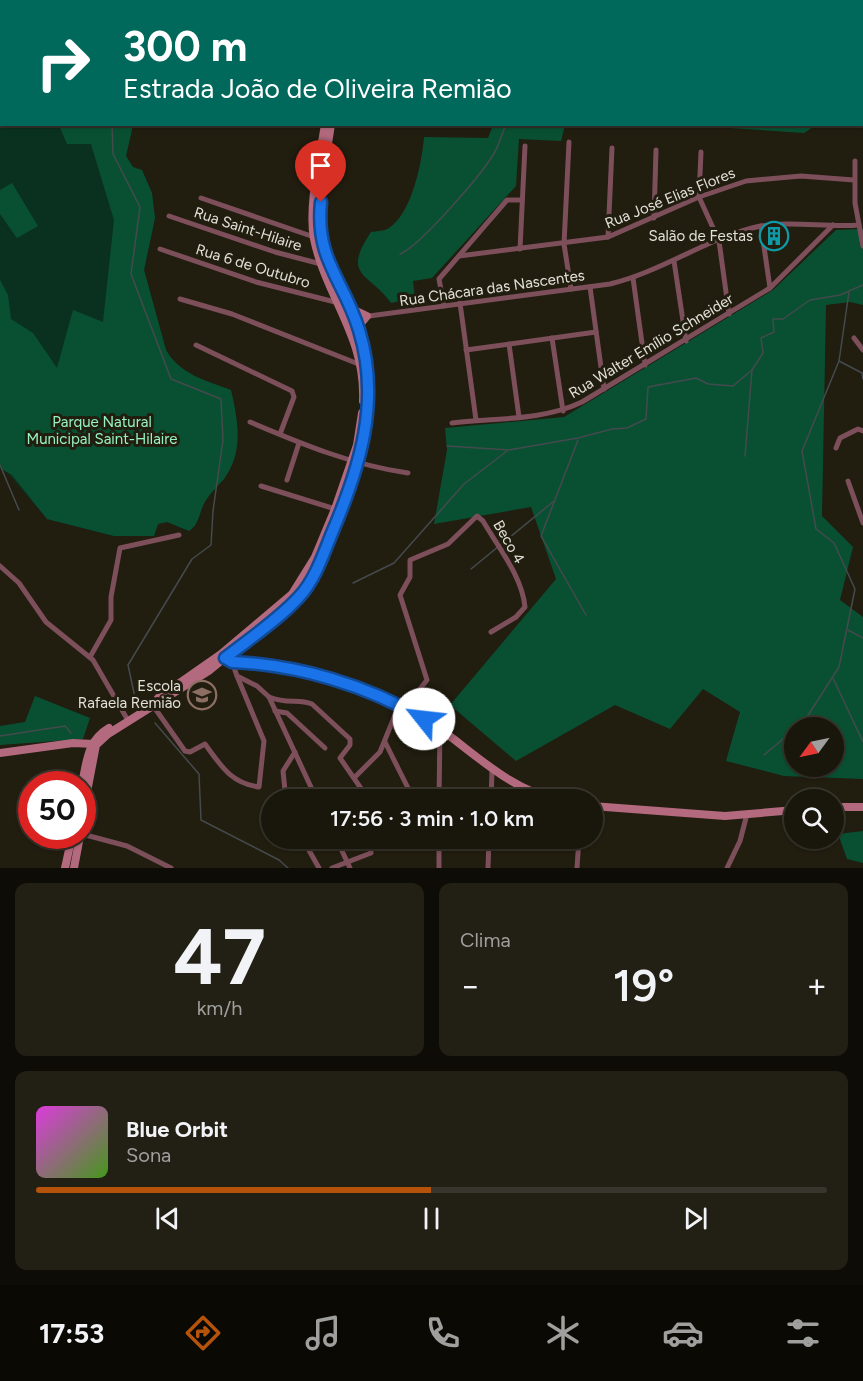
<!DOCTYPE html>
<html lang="pt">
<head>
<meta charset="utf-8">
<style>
  body { margin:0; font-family:Figtree,sans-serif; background:#221f14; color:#f1f3f6; height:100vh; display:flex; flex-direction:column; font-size:22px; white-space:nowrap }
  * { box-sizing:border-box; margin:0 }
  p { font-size:20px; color:#9f9f9d }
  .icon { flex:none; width:33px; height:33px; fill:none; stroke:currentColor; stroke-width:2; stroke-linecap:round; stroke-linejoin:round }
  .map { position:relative; height:868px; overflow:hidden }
  .panel { display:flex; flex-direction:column; gap:15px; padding:15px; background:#0e0c06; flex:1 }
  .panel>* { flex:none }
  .banner { position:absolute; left:0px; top:0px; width:864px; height:126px; box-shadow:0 2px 4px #0004,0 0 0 2px #37352c; background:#00695c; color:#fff; overflow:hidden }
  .needle { width:39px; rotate:237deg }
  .controls { position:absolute; left:784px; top:717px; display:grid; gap:12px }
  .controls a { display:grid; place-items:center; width:60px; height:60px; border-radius:50%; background:#19160b; box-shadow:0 2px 4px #0004,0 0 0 2px #37352c; font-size:30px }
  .speed { position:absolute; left:18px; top:771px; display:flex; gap:12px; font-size:30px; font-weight:700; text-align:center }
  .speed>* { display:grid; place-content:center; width:78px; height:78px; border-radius:50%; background:#19160b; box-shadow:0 2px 4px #0004,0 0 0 2px #37352c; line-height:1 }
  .speed .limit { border:9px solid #d22; background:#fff; color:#111 }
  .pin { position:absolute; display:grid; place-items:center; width:51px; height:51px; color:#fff; margin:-62px -26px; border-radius:50% 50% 50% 0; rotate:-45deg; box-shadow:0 0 6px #0007 }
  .pin .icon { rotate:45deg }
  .me { position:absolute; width:66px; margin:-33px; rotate:299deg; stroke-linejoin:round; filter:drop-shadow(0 0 4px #0008) }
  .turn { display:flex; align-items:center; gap:21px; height:126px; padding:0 24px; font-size:27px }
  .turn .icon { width:78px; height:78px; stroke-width:2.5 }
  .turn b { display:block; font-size:42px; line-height:51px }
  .big { font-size:45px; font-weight:600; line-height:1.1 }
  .panel .card { flex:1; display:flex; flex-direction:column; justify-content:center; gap:9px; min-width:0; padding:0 21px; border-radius:12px; background:#221f14 }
  .panel .dial { align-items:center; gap:0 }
  .dial b { font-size:78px; line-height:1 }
  .song { display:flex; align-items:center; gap:18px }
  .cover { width:72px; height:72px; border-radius:9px; background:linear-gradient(135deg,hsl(300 70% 55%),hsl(100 70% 35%)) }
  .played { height:6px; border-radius:3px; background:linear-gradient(90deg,#b45309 50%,#37352c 50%) }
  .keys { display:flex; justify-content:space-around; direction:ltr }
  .heat { display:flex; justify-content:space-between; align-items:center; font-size:33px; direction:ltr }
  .panel .tiles { flex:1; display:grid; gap:15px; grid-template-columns:1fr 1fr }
  .card:last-child { grid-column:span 2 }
  .trip { position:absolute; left:261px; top:789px; width:342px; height:60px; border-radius:30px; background:#19160b; box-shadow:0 2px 4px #0004,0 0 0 2px #37352c; font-weight:600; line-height:60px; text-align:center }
  .tab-bar { display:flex; height:96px; justify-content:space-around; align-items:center; background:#0a0904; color:#9f9f9d }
  .tab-bar .icon { width:42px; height:42px }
  .tab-bar .current { color:#b45309 }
  .tab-bar b { font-size:27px; color:#f1f3f6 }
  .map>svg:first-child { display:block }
</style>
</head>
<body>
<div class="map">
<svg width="863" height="868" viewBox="0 0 863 868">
  <rect width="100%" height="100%" fill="#211d0f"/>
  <path fill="#0a3120" d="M0 0H77L2 2V124L133 125 126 156 133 167 142 170 152 193 155 218 144 270 166 350C179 374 207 381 231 390 238 421 244 451 224 479 218 486 211 492 206 500 199 511 200 524 189 531L167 522 158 524 154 536H114L47 519 0 464Z"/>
  <g fill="#095033" fill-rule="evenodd">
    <polygon points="390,0 863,0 863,69 862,2"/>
    <path d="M59 125H133L126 156 133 167 142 170 152 193 155 218 144 270 166 350C179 374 207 381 231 390 238 421 244 451 224 479 218 486 211 492 206 500 199 511 200 524 189 531L167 522 158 524 154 536H114L47 519 12 475 3 470 0 464V280L8 295 11 319 33 333 57 368 73 310 103 322 114 220 91 144H67Z"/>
    <path d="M493 125H565L561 141 519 139 516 186 432 278 413 281 415 298 391 303C369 272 341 277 371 232 377 231 385 231 389 228 412 213 422 162 424 137L488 138Z"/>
    <polygon points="684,125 816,125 804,133"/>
    <polygon points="12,183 38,226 17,238 0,214 0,190"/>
    <path d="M863 229V305L850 302 826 305 822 516 853 547 840 600 863 617V779L784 776 726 761 740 712 703 689 670 729 615 705 516 761 450 705 556 579 531 507 434 524 447 450 445 428 564 417 773 290 836 230ZM795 728H834V766H795Z"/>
    <polygon points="35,696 90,718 83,739 0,745 0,726 25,722"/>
    <polygon points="863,831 863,863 847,859 838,834"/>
  </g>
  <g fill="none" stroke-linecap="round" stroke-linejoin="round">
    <g stroke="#444a4d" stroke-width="1.5">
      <polyline points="65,2 66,0"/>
      <polyline points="545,2 545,0"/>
      <polyline points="112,124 113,154 140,207 131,274 171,379 221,399 223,440 213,511 211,545 192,559 128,665 137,707"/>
      <path d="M400 254C420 246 481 175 493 155 499 146 502 134 506 124"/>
      <polyline points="839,361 862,373 863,379"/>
      <polyline points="578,440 541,536 586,615"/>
      <polyline points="447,446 509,450 578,438 612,429 627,428 646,419 648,387 696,378 708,384 733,386 752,370 763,353 761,338 774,332 773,319 783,319 810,300 840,295 863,285"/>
      <polyline points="745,456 752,370"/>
      <polyline points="0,465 19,510"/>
      <polyline points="471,569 554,501"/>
      <polyline points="353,583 394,563 464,484 507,451"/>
      <polyline points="848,630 863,638"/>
      <polyline points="833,678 863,742"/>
      <polyline points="155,723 199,774 201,820 279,860 288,868"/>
      <polyline points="796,728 805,720 839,667 855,589 834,543 816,529 802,451 839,361 849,292"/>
      <polyline points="0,736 65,726 71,733"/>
      <polyline points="764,755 795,729"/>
    </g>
    <g stroke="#7d4f5b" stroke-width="5">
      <polyline points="569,142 564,244 571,289"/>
      <polyline points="701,152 699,197 719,241 729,314"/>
      <polyline points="855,161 855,203 863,246"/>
      <polyline points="201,198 314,237"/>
      <polyline points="169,216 275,252 321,264"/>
      <polyline points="654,218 656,150"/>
      <polyline points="761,226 770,288"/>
      <polyline points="608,237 612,148"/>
      <polyline points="160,249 256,282 339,303"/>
      <polyline points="520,249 525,146"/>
      <polyline points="459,256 608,237 699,197 746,181 801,176 854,180"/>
      <polyline points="674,261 686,341"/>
      <polyline points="633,278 645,365"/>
      <polyline points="590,287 604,389"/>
      <polyline points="180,299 232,314 361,365"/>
      <polyline points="460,303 476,420"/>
      <polyline points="444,306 439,279 507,200 522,200"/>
      <path d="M354 318 610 284C660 272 703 241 752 228 788 219 823 228 859 225"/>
      <polyline points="552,338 563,411"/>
      <polyline points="854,338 863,350"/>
      <polyline points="509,344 519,417"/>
      <polyline points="196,345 292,391 294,397 280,434"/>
      <polyline points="466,350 596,332"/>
      <path d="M250 422C302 444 352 465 408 473"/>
      <path d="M452 423C495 418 542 421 582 402L770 288 833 225"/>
      <polyline points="836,448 840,438 858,429 863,431"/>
      <polyline points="287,480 299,443"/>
      <polyline points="848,481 863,523"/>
      <polyline points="261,486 335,509"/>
      <polyline points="0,566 19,583 46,622 93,660 126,717"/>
      <polyline points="90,657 111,620 111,597 120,548 179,535"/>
      <polyline points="232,662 237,676 257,686 269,697 317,800"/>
      <path d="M269 697C288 705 298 698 312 704L350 739V745L340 758 369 800"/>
      <path d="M154 707 185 751 190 752 205 744C221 766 231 783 259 787L264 741 237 676"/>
      <polyline points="275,711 287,713 325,748"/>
      <polyline points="385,742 408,788"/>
      <path d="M355 777 380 752 399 705 420 689 427 680 400 595 410 577V560L448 544 477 516 483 521C498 547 522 576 525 607L516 617 491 632"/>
      <polyline points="286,800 283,771 295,752"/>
      <polyline points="439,800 440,728"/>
      <polyline points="491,800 492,771"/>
      <polyline points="592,824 597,806"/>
      <polyline points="82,834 127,846 171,868"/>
      <polyline points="302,838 319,868"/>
      <polyline points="336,838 350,868"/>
      <polyline points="586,842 587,838"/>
      <polyline points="332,868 371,853 369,838"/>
      <polyline points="439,868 439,838"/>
      <polyline points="488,868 489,838"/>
      <polyline points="577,868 579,838"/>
      <polyline points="727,868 740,841 747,814"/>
    </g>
    <g stroke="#b46a7e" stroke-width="8">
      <polyline points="342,2 342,0"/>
      <polyline points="348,2 348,0"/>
      <path d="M325 124C320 158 308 206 314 239 326 297 366 337 363 401"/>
      <polyline points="348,307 367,316 358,327"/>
      <path d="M221 655C236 668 276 663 297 668 331 675 367 691 399 705 457 730 494 786 558 800"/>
      <polyline points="158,698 221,654 292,594 315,557 335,509 357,445 362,413"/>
      <polyline points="0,753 73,743 94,744"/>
      <path d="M82 784C87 761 87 741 109 728"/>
      <polyline points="592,806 725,816 795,810"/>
      <polyline points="834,807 863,807"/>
      <path d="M82 818 96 745 108 734 210 670 298 598C315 577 324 554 334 530 361 465 380 400 359 330 350 299 325 272 321 238 315 202 326 161 331 124"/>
      <polyline points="65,868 72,836"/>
      <polyline points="74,868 80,836"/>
    </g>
  </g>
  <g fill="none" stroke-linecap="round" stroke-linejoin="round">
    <g stroke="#114b97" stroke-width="15">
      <path id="route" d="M321 202C315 260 344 280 359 330 381 401 360 467 332 533 323 555 315 580 299 597 278 620 249 639 225 658L232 662C299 665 366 685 424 719"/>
    </g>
    <use href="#route" stroke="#1a73e8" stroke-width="10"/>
  </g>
  <defs>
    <g id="building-ring" transform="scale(1.5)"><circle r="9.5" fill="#211d0f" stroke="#0f9aa8" stroke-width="1.5"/><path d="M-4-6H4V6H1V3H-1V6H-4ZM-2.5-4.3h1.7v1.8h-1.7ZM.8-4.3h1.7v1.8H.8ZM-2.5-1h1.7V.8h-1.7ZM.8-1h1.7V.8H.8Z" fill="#0f9aa8"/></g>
    <g id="school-ring" transform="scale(1.5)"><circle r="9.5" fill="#211d0f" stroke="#8d6e63" stroke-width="1.5"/><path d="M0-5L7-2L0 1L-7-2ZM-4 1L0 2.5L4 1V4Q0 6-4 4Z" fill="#8d6e63"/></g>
  </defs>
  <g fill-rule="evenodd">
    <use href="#building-ring" x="774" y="236"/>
    <use href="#school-ring" x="202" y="695"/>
  </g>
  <g text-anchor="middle" stroke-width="6" stroke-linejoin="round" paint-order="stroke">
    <g font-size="15" fill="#e3e1d8" stroke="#211d0f">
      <text transform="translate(670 198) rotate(-22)" y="5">Rua José Elias Flores</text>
      <text transform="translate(248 229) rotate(18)" y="5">Rua Saint-Hilaire</text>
      <text transform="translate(253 266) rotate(17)" y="5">Rua 6 de Outubro</text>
      <text transform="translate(492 288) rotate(-8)" y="5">Rua Chácara das Nascentes</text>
      <text transform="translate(651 346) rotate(-31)" y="5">Rua Walter Emílio Schneider</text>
      <text transform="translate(509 542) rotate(60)" y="5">Beco 4</text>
    </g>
    <g font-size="15" fill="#e3e1d8" stroke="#211d0f" text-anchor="end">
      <text x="753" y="241">Salão de Festas</text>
      <text x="181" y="691">Escola<tspan x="181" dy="17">Rafaela Remião</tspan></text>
    </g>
    <g font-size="15" fill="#96f2c1" stroke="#211d0f">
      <text x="102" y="427">Parque Natural<tspan x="102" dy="17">Municipal Saint-Hilaire</tspan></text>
    </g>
  </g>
</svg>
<div class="controls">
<a><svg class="needle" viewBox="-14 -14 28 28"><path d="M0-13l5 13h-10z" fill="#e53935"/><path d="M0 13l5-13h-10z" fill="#9f9f9d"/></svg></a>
<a><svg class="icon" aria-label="search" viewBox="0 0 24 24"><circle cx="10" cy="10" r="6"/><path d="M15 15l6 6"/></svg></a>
</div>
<div class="speed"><div class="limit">50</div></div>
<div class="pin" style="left:321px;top:202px;background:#d93025"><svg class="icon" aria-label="arrive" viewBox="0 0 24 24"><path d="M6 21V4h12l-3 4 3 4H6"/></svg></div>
<svg class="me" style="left:424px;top:719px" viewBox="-20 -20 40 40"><circle r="19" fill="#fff"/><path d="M0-13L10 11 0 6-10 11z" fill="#1a73e8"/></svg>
<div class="trip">17:56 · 3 min · 1.0 km</div>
<div class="banner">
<div class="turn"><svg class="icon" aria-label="right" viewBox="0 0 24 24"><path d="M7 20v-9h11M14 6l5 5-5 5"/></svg><div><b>300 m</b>Estrada João de Oliveira Remião</div></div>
</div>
</div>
<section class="panel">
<div class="tiles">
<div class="card dial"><b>47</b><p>km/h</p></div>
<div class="card"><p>Clima</p>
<div class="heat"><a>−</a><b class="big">19°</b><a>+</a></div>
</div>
<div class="card">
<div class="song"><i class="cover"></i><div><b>Blue Orbit</b><p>Sona</p></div></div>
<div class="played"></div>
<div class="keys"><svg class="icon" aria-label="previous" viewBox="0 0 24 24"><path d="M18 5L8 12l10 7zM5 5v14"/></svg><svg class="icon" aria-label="pause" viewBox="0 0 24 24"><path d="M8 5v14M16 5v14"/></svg><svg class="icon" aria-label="next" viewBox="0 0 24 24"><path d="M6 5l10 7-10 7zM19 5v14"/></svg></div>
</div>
</div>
</section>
<nav class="tab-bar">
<b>17:53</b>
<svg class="icon current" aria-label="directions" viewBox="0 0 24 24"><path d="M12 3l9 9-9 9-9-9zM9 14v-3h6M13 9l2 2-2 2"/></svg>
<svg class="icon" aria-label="music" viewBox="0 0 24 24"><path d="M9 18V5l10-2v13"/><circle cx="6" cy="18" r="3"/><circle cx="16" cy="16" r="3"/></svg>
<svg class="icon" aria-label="phone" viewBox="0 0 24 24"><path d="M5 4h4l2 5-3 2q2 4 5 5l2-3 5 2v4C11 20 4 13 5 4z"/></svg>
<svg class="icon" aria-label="climate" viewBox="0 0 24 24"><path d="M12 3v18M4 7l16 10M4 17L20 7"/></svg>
<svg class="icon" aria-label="car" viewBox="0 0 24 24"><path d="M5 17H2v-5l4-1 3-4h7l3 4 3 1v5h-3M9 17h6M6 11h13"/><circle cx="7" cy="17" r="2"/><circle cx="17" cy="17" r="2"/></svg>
<svg class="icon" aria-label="filters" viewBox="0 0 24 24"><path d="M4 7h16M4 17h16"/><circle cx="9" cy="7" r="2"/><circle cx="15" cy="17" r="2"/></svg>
</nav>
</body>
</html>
